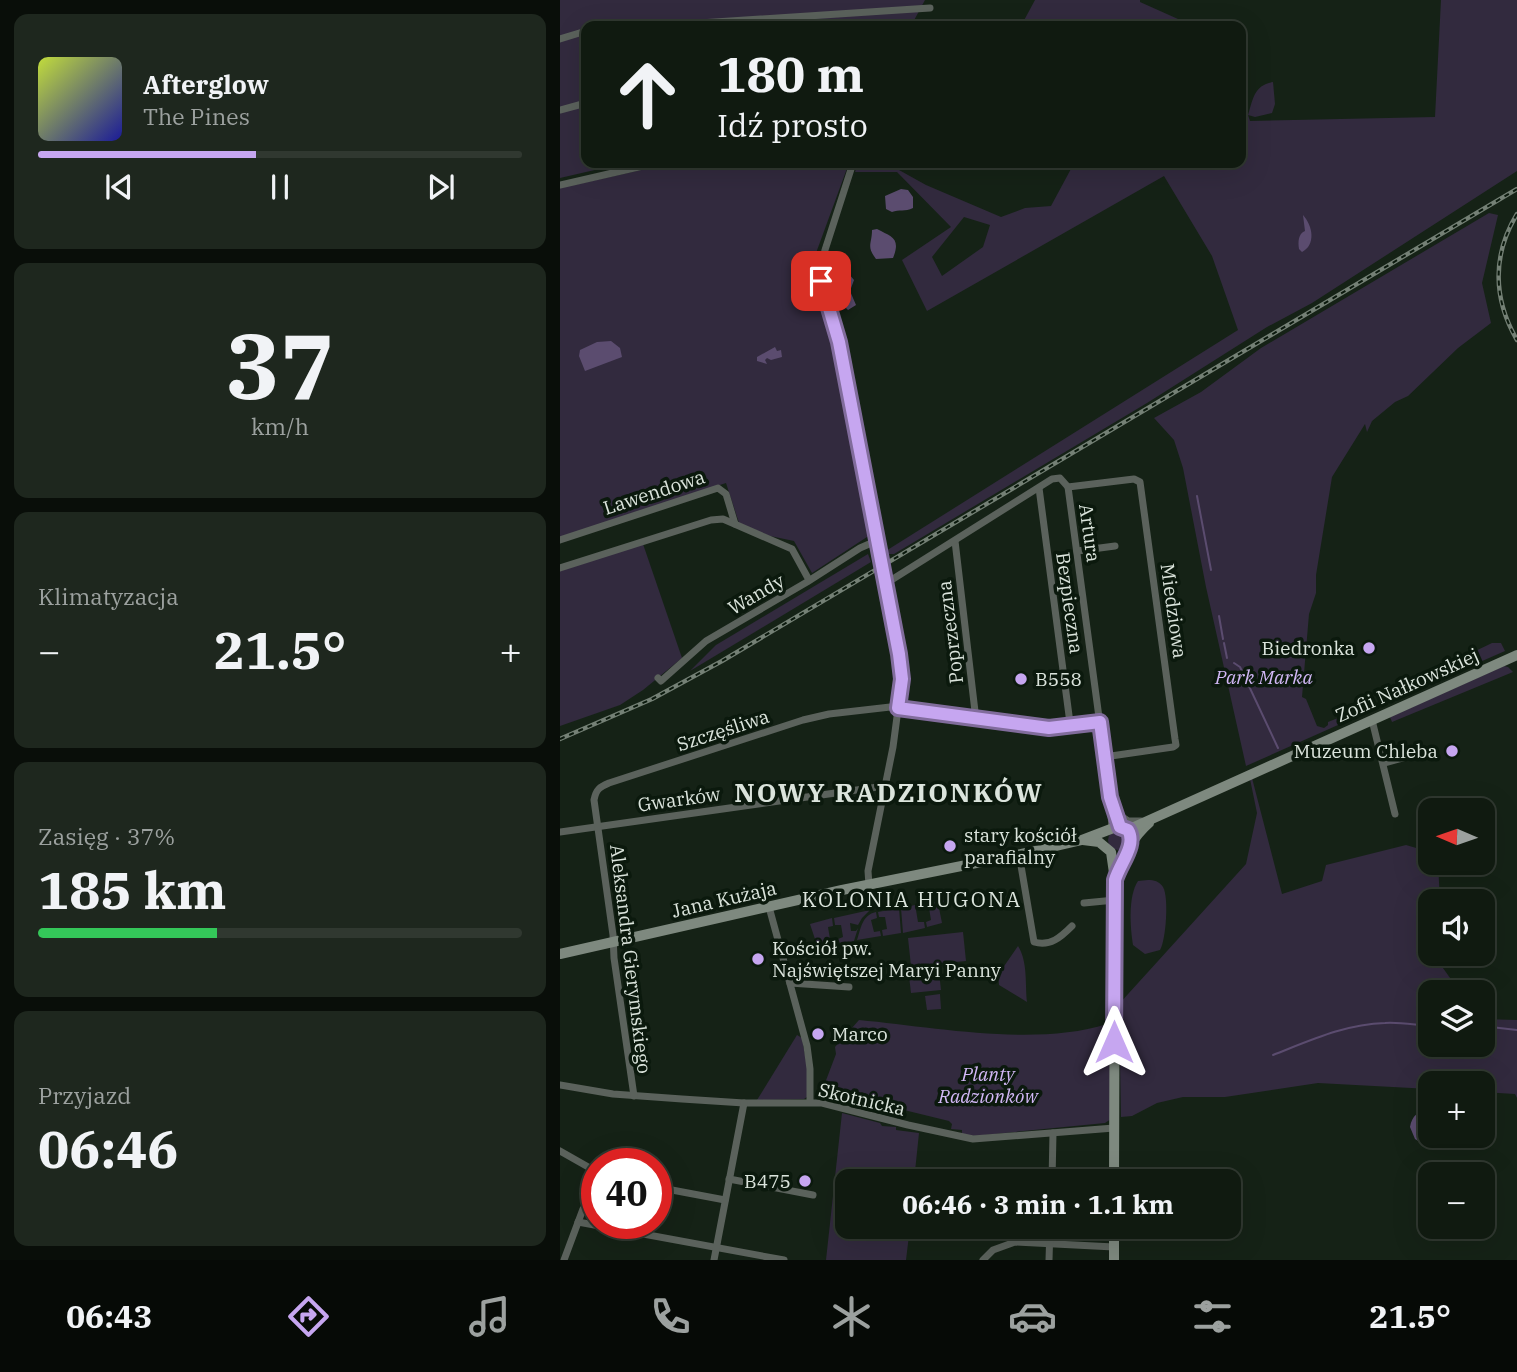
<!DOCTYPE html>
<html lang="pl">
<head>
<meta charset="utf-8">
<style>
  body { margin:0; font-family:"IBM Plex Serif",serif; background:#1e271e; color:#f1f3f6; height:100vh; display:flex; flex-direction:column; font-size:26px; white-space:nowrap }
  * { box-sizing:border-box; margin:0 }
  p { font-size:23px; color:#9ca19f }
  .icon { flex:none; width:38px; height:38px; fill:none; stroke:currentColor; stroke-width:2; stroke-linecap:round; stroke-linejoin:round }
  .map { position:relative; flex:1; overflow:hidden }
  .panel { display:flex; flex-direction:column; gap:14px; padding:14px; background:#090e09; width:560px }
  .panel>* { flex:none }
  .banner { position:absolute; left:21px; top:21px; width:665px; height:147px; border-radius:14px; box-shadow:0 7px 28px #0002,0 0 0 2px #303830; background:#101a10; color:#f1f3f6; overflow:hidden }
  .needle { width:46px; rotate:272deg }
  .fabs { position:absolute; left:858px; top:798px; display:grid; gap:14px }
  .fabs a { display:grid; place-items:center; width:77px; height:77px; border-radius:14px; background:#101a10; box-shadow:0 7px 28px #0002,0 0 0 2px #303830; font-size:35px }
  .speed { position:absolute; left:21px; top:1148px; display:flex; gap:14px; font-size:35px; font-weight:700; text-align:center }
  .speed>* { display:grid; place-content:center; width:91px; height:91px; border-radius:50%; background:#101a10; box-shadow:0 7px 28px #0002,0 0 0 2px #303830; line-height:1 }
  .speed .limit { border:10px solid #d22; background:#fff; color:#111 }
  .pin { position:absolute; display:grid; place-items:center; width:60px; height:60px; color:#fff; margin:-30px; border-radius:14px; box-shadow:0 4px 10px #0006 }
  .me { position:absolute; width:77px; margin:-38px; rotate:0deg; stroke-linejoin:round; filter:drop-shadow(0 0 5px #0008) }
  .turn { display:flex; align-items:center; gap:24px; height:147px; padding:0 21px; font-size:32px }
  .turn .icon { width:91px; height:91px; stroke-width:2.5 }
  .turn b { display:block; font-size:49px; line-height:60px }
  .big { font-size:52px; font-weight:800; line-height:1.1 }
  .panel .card { flex:1; display:flex; flex-direction:column; justify-content:center; gap:10px; min-width:0; padding:0 24px; border-radius:14px; background:#1e271e }
  .panel .dial { align-items:center; gap:0 }
  .dial b { font-size:91px; line-height:1 }
  .song { display:flex; align-items:center; gap:21px }
  .cover { width:84px; height:84px; border-radius:10px; background:linear-gradient(135deg,hsl(70 70% 55%),hsl(240 70% 35%)) }
  .played { height:7px; border-radius:4px; background:linear-gradient(90deg,#c6a6f0 45%,#303830 45%) }
  .keys { display:flex; justify-content:space-around; direction:ltr }
  .heat { display:flex; justify-content:space-between; align-items:center; font-size:38px; direction:ltr }
  .charge { height:10px; border-radius:5px; background:linear-gradient(90deg,#34c759 37%,#303830 0) }
  .trip { position:absolute; left:275px; top:1169px; width:406px; height:70px; border-radius:14px; background:#101a10; box-shadow:0 7px 28px #0002,0 0 0 2px #303830; font-weight:800; line-height:70px; text-align:center }
  .menu { display:flex; height:112px; justify-content:space-around; align-items:center; background:#060a06; color:#9ca19f }
  .menu .icon { width:49px; height:49px }
  .menu .selected { color:#c6a6f0 }
  .menu b { font-size:32px; color:#f1f3f6 }
  main { display:flex; flex:1; min-height:0 }
  .map>svg:first-child { display:block }
</style>
</head>
<body>
<main>
<section class="panel">
<div class="card">
<div class="song"><i class="cover"></i><div><b>Afterglow</b><p>The Pines</p></div></div>
<div class="played"></div>
<div class="keys"><svg class="icon" aria-label="previous" viewBox="0 0 24 24"><path d="M18 5L8 12l10 7zM5 5v14"/></svg><svg class="icon" aria-label="pause" viewBox="0 0 24 24"><path d="M8 5v14M16 5v14"/></svg><svg class="icon" aria-label="next" viewBox="0 0 24 24"><path d="M6 5l10 7-10 7zM19 5v14"/></svg></div>
</div>
<div class="card dial"><b>37</b><p>km/h</p></div>
<div class="card"><p>Klimatyzacja</p>
<div class="heat"><a>−</a><b class="big">21.5°</b><a>+</a></div>
</div>
<div class="card"><p>Zasięg · 37%</p><b class="big">185 km</b><div class="charge"></div></div>
<div class="card"><p>Przyjazd</p><b class="big">06:46</b></div>
</section>
<div class="map">
<svg width="957" height="1260" viewBox="0 0 957 1260">
  <rect width="100%" height="100%" fill="#152216"/>
  <g fill="#322a3e" fill-rule="evenodd">
    <polygon points="0,0 365,0 351,26 26,26 26,163 65,163 0,178"/>
    <polygon points="475,0 580,0 580,2 618,19 617,26 461,26"/>
    <path d="M881 0H957V171L752 303 707 327 587 403 334 554H321L678 330 652 256 604 176 367 311 342 260 391 227 337 172H295L298 163H349L339 170 366 185 441 217 465 208 491 206 512 167 509 163H681V111H685L688 115C693 99 694 85 713 82L715 104 712 113 695 117 688 115 690 121 875 117ZM404 217 430 225 423 247 382 276 372 257Z"/>
    <polygon points="113,163 289,163 252,264 255,282 277,347 310,535 252,573 234,541 210,536 179,523 166,483 0,537 0,188"/>
    <polygon points="929,213 938,215 922,283 931,323 898,348 848,396 835,402 812,421 807,432 805,424 772,477 756,575 756,593 749,614 742,697 746,699 757,726 764,728 768,725 768,722 778,718 780,720 803,709 805,713 686,766 646,587 623,468 614,440 594,418 641,392 701,348"/>
    <polygon points="83,544 122,658 83,690 60,705 0,726 0,571"/>
    <polygon points="308,554 311,562 130,671 156,645"/>
    <polygon points="932,643 941,643 945,651 815,708 814,705 822,702 820,697"/>
    <polygon points="944,666 948,667 953,672 832,722 830,717"/>
    <polygon points="692,778 722,894 762,881 766,865 846,845 870,852 870,863 878,863 880,901 870,901 870,954 878,954 878,961 900,992 870,992 870,1045 922,1045 922,1019 957,1020 957,1098 955,1094 922,1092 922,1083 870,1083 870,1089 758,1083 665,1097 623,1097 597,1103 572,1116 561,1117 559,1004 686,864 697,813 690,779"/>
    <circle cx="558" cy="840" r="10"/>
    <path d="M588 880C594 880 599 881 603 887 609 897 606 940 600 950L585 954 573 945C570 927 568 896 578 881Z"/>
    <polygon points="397,898 397,900 390,901 391,905 379,908 382,923 367,927 366,922 371,920 369,908 363,908 362,904"/>
    <polygon points="360,904 361,908 356,910 358,922 364,922 365,928 343,933 341,908"/>
    <polygon points="339,908 341,933 323,936 322,930 327,929 325,917 319,917 318,912"/>
    <polygon points="310,910 302,918 298,925 290,923 291,931 296,931 298,928 294,941 280,943 278,939 283,937 281,925 275,925 274,918"/>
    <path d="M316 912 317 918 311 920 314 932 320 931 321 936 297 940C301 928 302 915 316 912Z"/>
    <polygon points="272,918 273,926 268,927 270,939 276,939 278,944 258,948 250,924"/>
    <polygon points="403,932 406,961 351,966 348,938"/>
    <path d="M458 946C468 962 465 984 467 1002L439 985 438 975Z"/>
    <polygon points="379,972 381,990 351,993 349,976"/>
    <polygon points="380,994 381,1009 367,1010 365,996"/>
    <path d="M299 1020C374 1027 475 1047 547 1024L551 1031V1119L545 1123 414 1136 402 1134V1130L391 1129 392 1124 389 1121 299 1099 296 1106 278 1102 280 1098 271 1093 265 1083 276 1054 275 1047Z"/>
    <polygon points="237,1035 242,1038 248,1072 247,1097 244,1099 197,1100"/>
    <polygon points="282,1113 320,1123 322,1126 336,1127 336,1130 359,1133 354,1181 287,1181 287,1227 350,1227 346,1260 266,1260"/>
  </g>
  <g fill="#5b4c6f">
    <path d="M341 189 348 190 353 197V208C345 212 339 209 332 212L326 209 325 196Z"/>
    <path d="M743 215C753 226 756 245 742 252L739 249C738 242 738 234 745 231Z"/>
    <path d="M317 229C332 237 341 238 333 258L316 259C306 246 312 244 312 230Z"/>
    <path d="M277 267 284 268 294 280 290 291 296 305 288 310 280 302C279 291 273 282 271 271Z"/>
    <polygon points="51,341 60,348 62,357 25,371 19,356 20,350 37,342"/>
    <polygon points="215,347 217,351 221,350 222,357 211,360 207,358 205,360 207,364 197,361 197,357"/>
    <path d="M870 1110V1136H881C874 1146 864 1145 855 1139L850 1127C852 1116 858 1110 870 1110Z"/>
  </g>
  <g fill="none" stroke-linecap="round" stroke-linejoin="round">
    <g stroke="#5b4c6f" stroke-width="2">
      <polyline points="637,496 651,570"/>
      <polyline points="659,616 663,639"/>
      <polyline points="664,643 667,658"/>
      <polyline points="674,663 680,667 718,748"/>
      <polyline points="922,1026 957,1030"/>
      <path d="M713 1055C749 1041 785 1024 825 1023 840 1022 855 1025 870 1026"/>
    </g>
    <g stroke="#5b625c" stroke-width="7">
      <polyline points="94,26 370,8"/>
      <polyline points="0,39 26,31"/>
      <polyline points="0,110 26,103"/>
      <polyline points="293,163 265,250 260,276 279,342 342,679 333,747 308,871 309,885"/>
      <polyline points="0,185 96,163"/>
      <polyline points="508,487 574,479 580,482 615,739 616,745 613,747 544,757"/>
      <polyline points="479,488 510,723"/>
      <polyline points="0,540 158,488 166,494 175,524"/>
      <polyline points="395,541 416,720"/>
      <polyline points="517,551 555,546"/>
      <polyline points="0,568 151,520 163,519 232,549 249,580"/>
      <polyline points="325,584 492,479 500,478 508,487 550,799 552,829"/>
      <polyline points="98,678 101,681 146,641 247,582 300,548 316,541"/>
      <polyline points="339,708 489,728 540,722"/>
      <polyline points="812,720 835,814"/>
      <polyline points="824,763 850,756"/>
      <polyline points="555,812 568,821 581,821"/>
      <polyline points="0,832 325,786"/>
      <path d="M459 854 474 942C490 947 501 937 512 926"/>
      <polyline points="524,903 555,900"/>
      <polyline points="209,907 247,1046 250,1069 250,1102"/>
      <polyline points="230,983 289,987"/>
      <polyline points="0,1085 53,1094 122,1099 184,1103 262,1103 348,1125 413,1139 554,1128"/>
      <path d="M74 1096 54 958 53 935 34 800C36 789 40 787 49 783L243 720 269 714 339 706"/>
      <polyline points="0,1151 37,1172"/>
      <polyline points="169,1179 253,1195"/>
      <polyline points="492,1181 493,1133"/>
      <polyline points="96,1187 165,1200"/>
      <polyline points="18,1222 224,1260"/>
      <polyline points="4,1260 23,1209 37,1190"/>
      <polyline points="154,1260 184,1103"/>
      <polyline points="423,1260 433,1250 455,1242 554,1247"/>
      <polyline points="489,1260 490,1227"/>
    </g>
    <g stroke="#7e897f" stroke-width="10">
      <polyline points="523,840 539,842 551,852 555,880 554,1181"/>
      <path d="M557 875C562 856 575 835 589 823"/>
      <polyline points="0,954 282,890 466,853 522,840 556,827 574,827 957,655"/>
      <polyline points="554,1260 554,1227"/>
    </g>
    <g stroke="#748075" stroke-width="4.5">
      <g id="rail">
        <path d="M957 214C932 255 933 299 957 340"/>
        <polyline points="0,739 92,699 162,661 957,189"/>
      </g>
    </g>
    <use href="#rail" stroke="#0b190d" stroke-width="2" stroke-dasharray="5" stroke-linecap="butt"/>
  </g>
  <g fill="none" stroke-linecap="round" stroke-linejoin="round">
    <g stroke="#816c9c" stroke-width="18">
      <path id="route" d="M261 281 279 342 339 654 342 679 338 708 489 728 540 722 550 797 560 827 568 830C577 845 560 863 555 880L554 1042"/>
    </g>
    <use href="#route" stroke="#c6a6f0" stroke-width="12"/>
  </g>
  <g fill="#c6a6f0" stroke="#0b190d" stroke-width="2.5">
    <circle cx="809" cy="648" r="7"/>
    <circle cx="461" cy="679" r="7"/>
    <circle cx="892" cy="751" r="7"/>
    <circle cx="390" cy="846" r="7"/>
    <circle cx="198" cy="959" r="7"/>
    <circle cx="258" cy="1034" r="7"/>
    <circle cx="245" cy="1181" r="7"/>
  </g>
  <g text-anchor="middle" stroke-width="7" stroke-linejoin="round" paint-order="stroke">
    <g font-size="19" fill="#dbe4dc" stroke="#0b190d">
      <text transform="translate(94 492) rotate(-18)" y="7">Lawendowa</text>
      <text transform="translate(530 533) rotate(82)" y="7">Artura</text>
      <text transform="translate(196 594) rotate(-30)" y="7">Wandy</text>
      <text transform="translate(510 603) rotate(82)" y="7">Bezpieczna</text>
      <text transform="translate(614 611) rotate(82)" y="7">Miedziowa</text>
      <text transform="translate(390 632) rotate(-97)" y="7">Poprzeczna</text>
      <text transform="translate(847 685) rotate(-24)" y="7">Zofii Nałkowskiej</text>
      <text transform="translate(163 730) rotate(-18)" y="7">Szczęśliwa</text>
      <text transform="translate(119 799) rotate(-8)" y="7">Gwarków</text>
      <text transform="translate(164 899) rotate(-13)" y="7">Jana Kużaja</text>
      <text transform="translate(71 959) rotate(83)" y="7">Aleksandra Gierymskiego</text>
      <text transform="translate(302 1099) rotate(13)" y="7">Skotnicka</text>
    </g>
    <g font-size="19" fill="#dbe4dc" stroke="#0b190d" text-anchor="start">
      <text x="795" y="655" text-anchor="end">Biedronka</text>
      <text x="475" y="686">B558</text>
      <text x="878" y="758" text-anchor="end">Muzeum Chleba</text>
      <text x="404" y="842">stary kościół<tspan x="404" dy="22">parafialny</tspan></text>
      <text x="212" y="955">Kościół pw.<tspan x="212" dy="22">Najświętszej Maryi Panny</tspan></text>
      <text x="272" y="1041">Marco</text>
      <text x="231" y="1188" text-anchor="end">B475</text>
    </g>
    <g font-size="19" font-style="italic" fill="#d2b8f6" stroke="#0b190d">
      <text x="704" y="684">Park Marka</text>
      <text x="428" y="1081">Planty<tspan x="428" dy="22">Radzionków</tspan></text>
    </g>
    <g font-size="21" letter-spacing="2" fill="#dbe4dc" stroke="#0b190d">
      <text x="352" y="907">KOLONIA HUGONA</text>
    </g>
    <g font-size="26" font-weight="bold" letter-spacing="2" fill="#dbe4dc" stroke="#0b190d">
      <text x="329" y="802">NOWY RADZIONKÓW</text>
    </g>
  </g>
</svg>
<div class="fabs">
<a><svg class="needle" viewBox="-14 -14 28 28"><path d="M0-13l5 13h-10z" fill="#e53935"/><path d="M0 13l5-13h-10z" fill="#9ca19f"/></svg></a>
<a><svg class="icon" aria-label="sound" viewBox="0 0 24 24"><path d="M4 9h4l5-4v14l-5-4H4zM17 9q2 3 0 6"/></svg></a>
<a><svg class="icon" aria-label="layers" viewBox="0 0 24 24"><path d="M12 4l9 5-9 5-9-5zM3 14l9 5 9-5"/></svg></a>
<a>+</a>
<a>−</a>
</div>
<div class="speed"><div class="limit">40</div></div>
<div class="pin" style="left:261px;top:281px;background:#d93025"><svg class="icon" aria-label="arrive" viewBox="0 0 24 24"><path d="M6 21V4h12l-3 4 3 4H6"/></svg></div>
<svg class="me" style="left:554px;top:1042px" viewBox="-20 -20 40 40"><path d="M0-17L14 15 0 8-14 15z" fill="#c6a6f0" stroke="#fff" stroke-width="4"/></svg>
<div class="trip">06:46 · 3 min · 1.1 km</div>
<div class="banner">
<div class="turn"><svg class="icon" aria-label="ahead" viewBox="0 0 24 24"><path d="M12 20V5M6 11l6-6 6 6"/></svg><div><b>180 m</b>Idź prosto</div></div>
</div>
</div>
</main>
<nav class="menu">
<b>06:43</b>
<svg class="icon selected" aria-label="directions" viewBox="0 0 24 24"><path d="M12 3l9 9-9 9-9-9zM9 14v-3h6M13 9l2 2-2 2"/></svg>
<svg class="icon" aria-label="music" viewBox="0 0 24 24"><path d="M9 18V5l10-2v13"/><circle cx="6" cy="18" r="3"/><circle cx="16" cy="16" r="3"/></svg>
<svg class="icon" aria-label="phone" viewBox="0 0 24 24"><path d="M5 4h4l2 5-3 2q2 4 5 5l2-3 5 2v4C11 20 4 13 5 4z"/></svg>
<svg class="icon" aria-label="climate" viewBox="0 0 24 24"><path d="M12 3v18M4 7l16 10M4 17L20 7"/></svg>
<svg class="icon" aria-label="car" viewBox="0 0 24 24"><path d="M5 17H2v-5l4-1 3-4h7l3 4 3 1v5h-3M9 17h6M6 11h13"/><circle cx="7" cy="17" r="2"/><circle cx="17" cy="17" r="2"/></svg>
<svg class="icon" aria-label="filters" viewBox="0 0 24 24"><path d="M4 7h16M4 17h16"/><circle cx="9" cy="7" r="2"/><circle cx="15" cy="17" r="2"/></svg>
<b>21.5°</b>
</nav>
</body>
</html>
